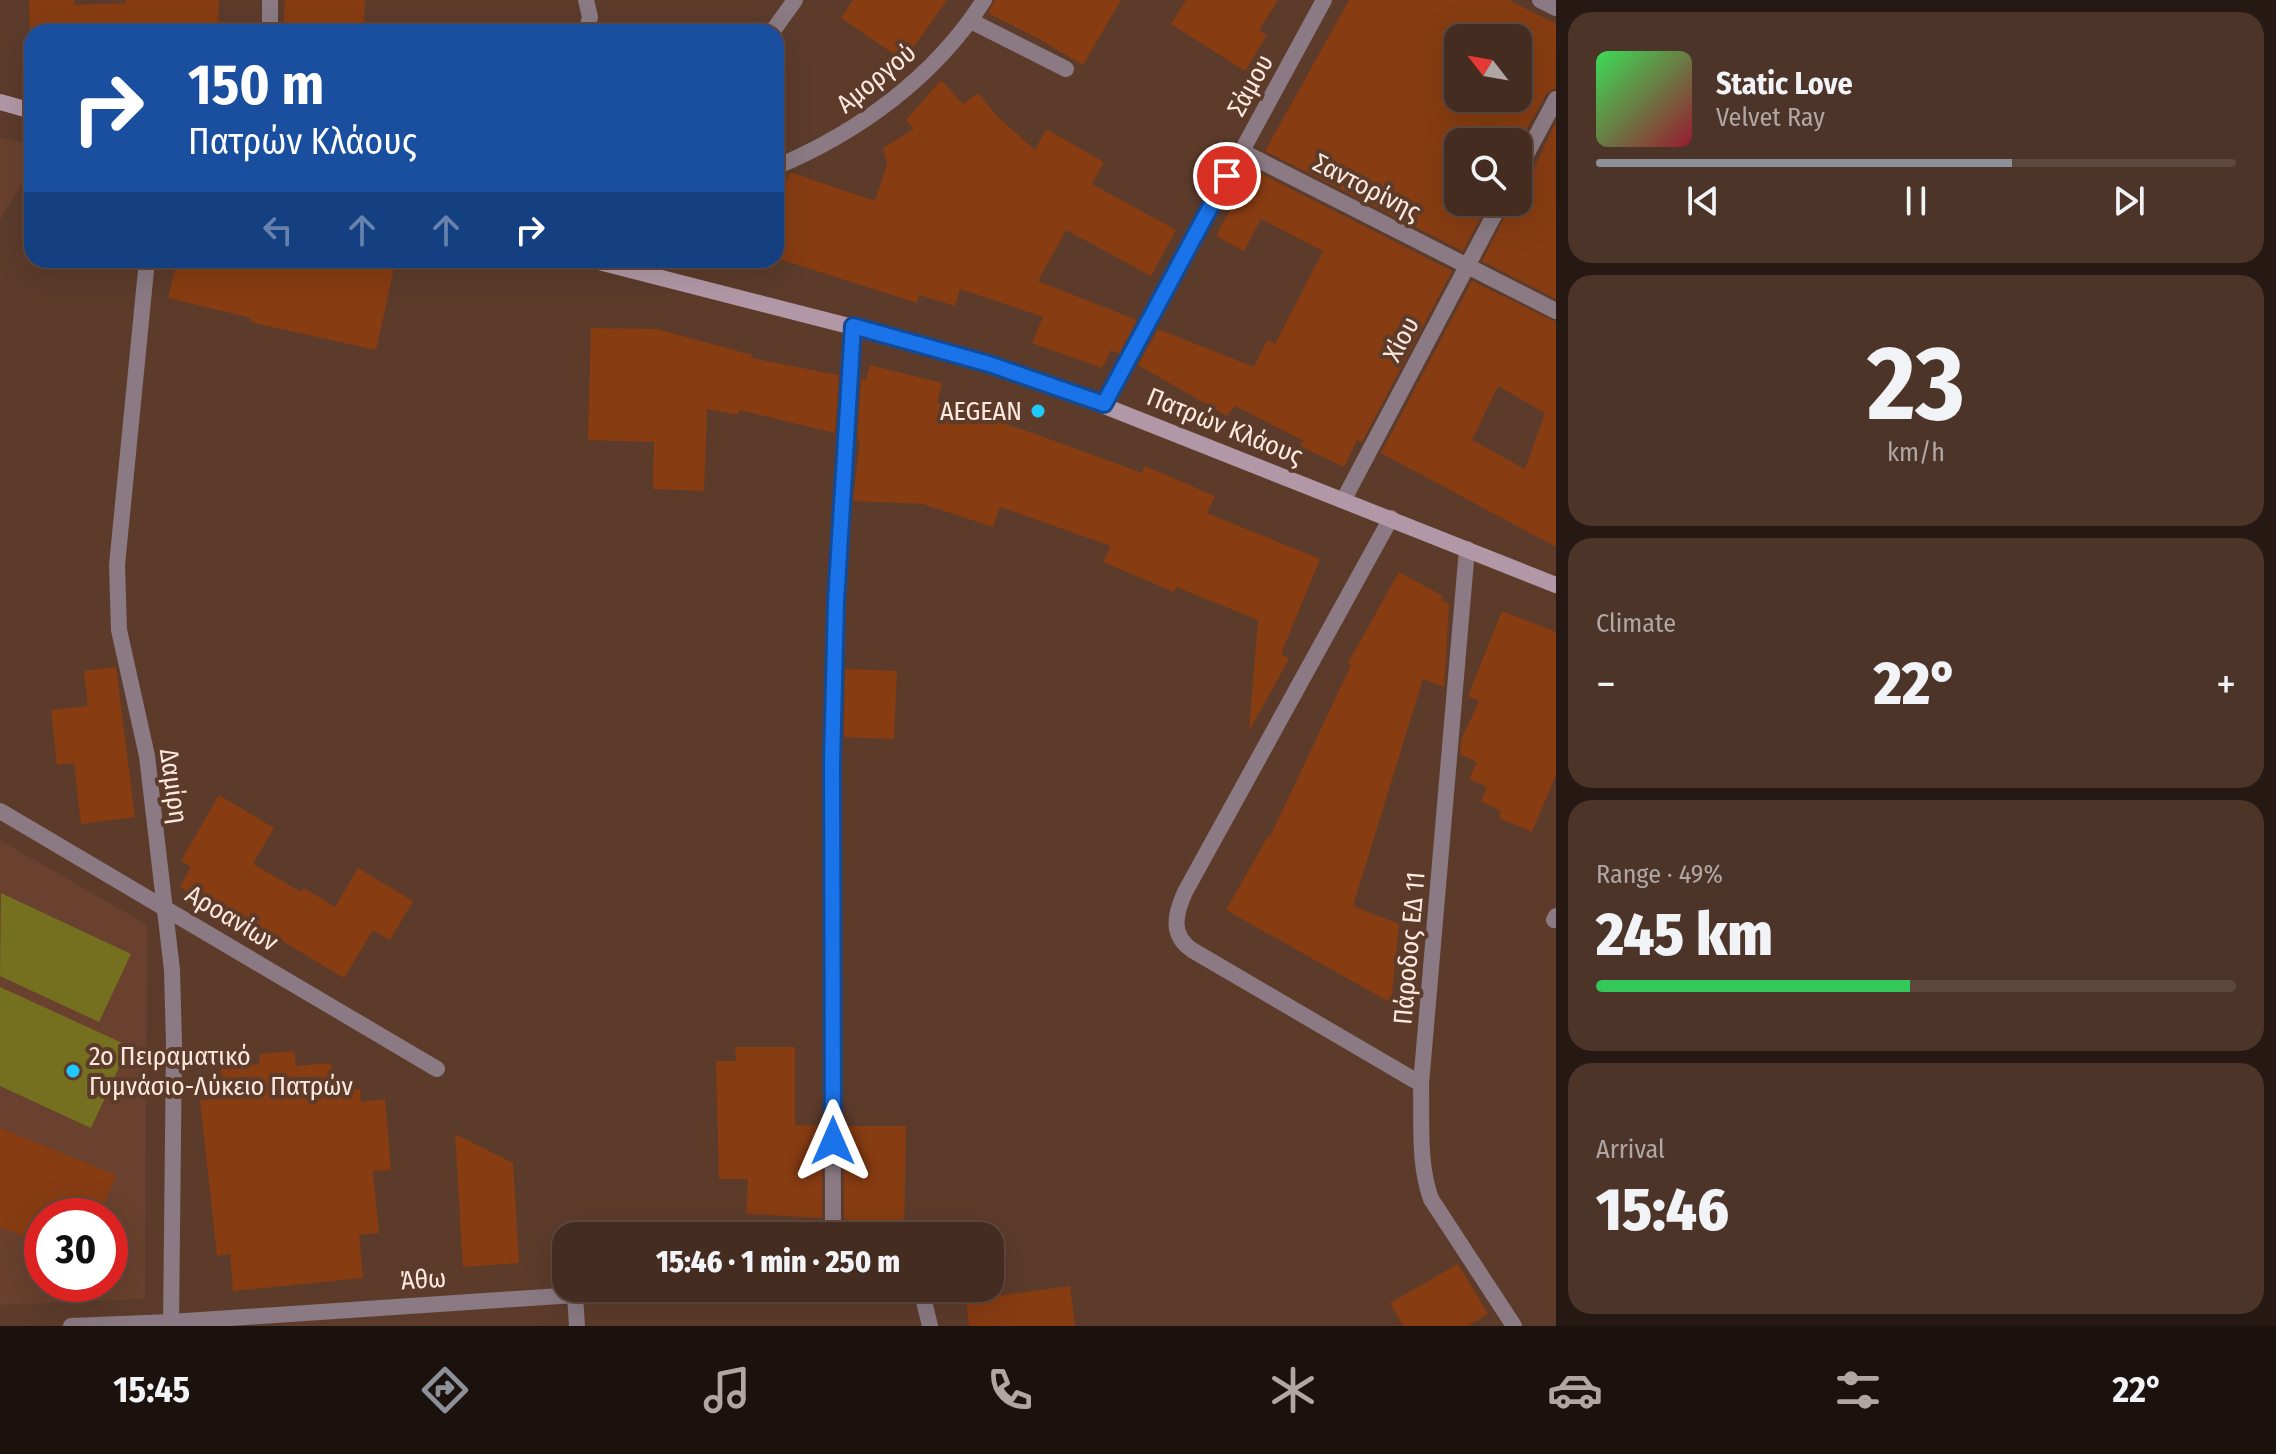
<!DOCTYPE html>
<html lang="en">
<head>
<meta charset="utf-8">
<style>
  body { margin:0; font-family:"Fira Sans Condensed",sans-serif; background:#4c3429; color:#f1f3f6; height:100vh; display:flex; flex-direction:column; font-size:30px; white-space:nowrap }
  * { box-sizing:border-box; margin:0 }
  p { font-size:26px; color:#b0a7a5 }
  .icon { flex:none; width:44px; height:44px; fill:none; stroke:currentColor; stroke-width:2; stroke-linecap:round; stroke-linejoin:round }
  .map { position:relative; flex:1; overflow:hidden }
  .drawer { display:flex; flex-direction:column; gap:12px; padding:12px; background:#261812; width:720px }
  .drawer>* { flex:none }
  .banner { position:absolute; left:24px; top:24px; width:760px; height:244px; border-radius:24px; box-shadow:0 8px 32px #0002,0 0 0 2px #5d483e; background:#1a4fa0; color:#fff; overflow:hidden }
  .needle { width:52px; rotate:301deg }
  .tools { position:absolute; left:1444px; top:24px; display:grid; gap:16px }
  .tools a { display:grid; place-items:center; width:88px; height:88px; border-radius:16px; background:#452c20; box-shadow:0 8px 32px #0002,0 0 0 2px #5d483e; font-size:40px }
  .speed { position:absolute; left:24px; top:1198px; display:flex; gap:16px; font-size:40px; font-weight:700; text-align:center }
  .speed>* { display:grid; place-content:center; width:104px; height:104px; border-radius:50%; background:#452c20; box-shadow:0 8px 32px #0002,0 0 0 2px #5d483e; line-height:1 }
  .speed .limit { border:12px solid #d22; background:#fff; color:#111 }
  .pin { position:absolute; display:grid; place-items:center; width:68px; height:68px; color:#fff; margin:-34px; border:4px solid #fff; border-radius:50%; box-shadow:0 2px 8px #0007 }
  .me { position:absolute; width:88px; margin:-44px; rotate:0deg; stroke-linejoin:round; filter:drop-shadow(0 0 6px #0008) }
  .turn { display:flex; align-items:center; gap:28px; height:168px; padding:0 32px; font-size:36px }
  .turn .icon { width:104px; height:104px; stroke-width:2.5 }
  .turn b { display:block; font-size:56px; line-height:68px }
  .lanes { display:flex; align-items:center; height:76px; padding:0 32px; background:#0003; justify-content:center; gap:40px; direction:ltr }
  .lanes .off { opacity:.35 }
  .big { font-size:60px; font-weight:800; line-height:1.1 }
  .drawer .widget { flex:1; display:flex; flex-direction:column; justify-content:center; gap:12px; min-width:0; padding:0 28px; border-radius:24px; background:#4c3429 }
  .drawer .dial { align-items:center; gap:0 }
  .dial b { font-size:104px; line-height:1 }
  .song { display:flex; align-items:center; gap:24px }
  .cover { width:96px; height:96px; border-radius:12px; background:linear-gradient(135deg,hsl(130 70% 55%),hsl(350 70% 35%)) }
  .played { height:8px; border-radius:4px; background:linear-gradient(90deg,#8c9099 65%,#5d483e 65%) }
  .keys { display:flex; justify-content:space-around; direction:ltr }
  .heat { display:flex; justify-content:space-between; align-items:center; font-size:44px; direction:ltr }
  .charge { height:12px; border-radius:6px; background:linear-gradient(90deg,#34c759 49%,#5d483e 0) }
  .trip { position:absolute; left:552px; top:1222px; width:452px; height:80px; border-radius:24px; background:#452c20; box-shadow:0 8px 32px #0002,0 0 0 2px #5d483e; font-weight:800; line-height:80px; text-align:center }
  .tabs { display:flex; height:128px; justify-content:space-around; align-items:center; background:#1c120d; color:#b0a7a5 }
  .tabs .icon { width:56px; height:56px }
  .tabs .on { color:#8c9099 }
  .tabs b { font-size:36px; color:#f1f3f6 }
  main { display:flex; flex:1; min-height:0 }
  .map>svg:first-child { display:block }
</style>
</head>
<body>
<main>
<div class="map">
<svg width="1556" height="1326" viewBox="0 0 1556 1326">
  <rect width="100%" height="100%" fill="#5c3b2b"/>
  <g fill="#69412e" fill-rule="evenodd">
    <polygon points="0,137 32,145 32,166 0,220"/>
    <path d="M0 840 147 925 145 1299 0 1305ZM42 1216H110V1284H42Z"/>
  </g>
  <g fill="#757020">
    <polygon points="1,893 131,954 99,1022 0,976"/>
    <polygon points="0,987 129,1046 91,1128 0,1086"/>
  </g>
  <g fill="#873c12" fill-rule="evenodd">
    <polygon points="29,0 74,0 74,5 126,3 126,0 219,0 218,32 30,32"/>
    <polygon points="285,0 365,0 364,32 283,32"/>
    <polygon points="853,0 947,0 904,61 841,18"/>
    <polygon points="995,0 1121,0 1083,65 1039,39 988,13"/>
    <polygon points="1186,0 1278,0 1259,30 1267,35 1245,71 1171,24"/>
    <path d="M1349 0H1509L1556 24V88L1546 94 1520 142H1458V202H1489L1463 251 1265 151ZM1458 38H1518V98H1458Z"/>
    <polygon points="941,80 963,104 978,93 998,117 1035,150 1046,129 1104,162 1092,184 1176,230 1151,276 1066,230 1038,281 1137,320 1119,354 1111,350 1102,368 1032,343 1043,317 960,289 955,306 919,295 917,303 776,258 776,186 784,188 790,172 875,201 887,164 883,148 914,129 906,120"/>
    <polygon points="1556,122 1556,299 1482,261 1512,202 1518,202"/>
    <polygon points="1254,170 1452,271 1362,442 1357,440 1344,467 1300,446 1304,441 1235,406 1227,416 1138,365 1158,329 1254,367 1265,344 1268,340 1275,344 1323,251 1261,219 1244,251 1216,236 1249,174 1251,175"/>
    <polygon points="177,260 396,260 376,350 250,322 251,318 168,298"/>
    <path d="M1472 281 1556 322V547L1381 453ZM1498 386 1545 413 1525 469 1472 440Z"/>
    <polygon points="591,328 657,329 752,355 751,358 839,375 835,433 739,410 738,415 707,409 704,491 653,489 654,442 588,440"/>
    <polygon points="870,365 942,383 937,403 1033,433 1142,473 1145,466 1215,496 1207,513 1320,559 1281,654 1289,659 1249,731 1258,620 1176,587 1174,592 1103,562 1111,546 1000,507 993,527 923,504 853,501 860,439 857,439 861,379 866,380"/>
    <polygon points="1399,572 1443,596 1441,600 1449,604 1444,687 1423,679 1353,906 1399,924 1391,1003 1226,910 1268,836 1270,837 1351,665 1348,663"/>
    <polygon points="1502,611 1556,632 1556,775 1532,832 1499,818 1501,811 1481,801 1487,787 1469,779 1477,762 1460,754 1462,738 1479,701 1468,696"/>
    <polygon points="116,667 135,817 81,824 74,763 57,765 51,710 88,706 84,671"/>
    <polygon points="845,669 897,671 894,739 844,737"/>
    <polygon points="219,795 274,828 253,864 301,892 304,888 335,907 358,868 413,901 390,940 373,930 344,978 256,925 253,930 180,887 191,867 181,861"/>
    <polygon points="735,1047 795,1047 795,1125 822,1126 822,1218 746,1214 748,1179 719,1179 716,1061 736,1061"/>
    <polygon points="294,1051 296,1066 331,1063 333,1091 360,1089 361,1102 385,1099 391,1170 373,1171 379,1233 359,1235 363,1278 233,1291 230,1254 217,1256 200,1100 223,1098 221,1067 260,1064 259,1054"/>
    <polygon points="844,1126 906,1126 904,1236 849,1236 849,1220 844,1219"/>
    <polygon points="0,1128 116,1175 99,1216 42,1216 42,1244 0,1227"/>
    <polygon points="455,1134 513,1163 519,1263 463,1267"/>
    <polygon points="1458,1264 1488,1314 1468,1326 1403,1326 1390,1303"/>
    <polygon points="1070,1286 1075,1326 969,1326 966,1300"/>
  </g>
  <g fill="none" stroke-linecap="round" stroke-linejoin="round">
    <g stroke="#8b7a83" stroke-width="16">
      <polyline points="1540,0 1556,8"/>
      <polyline points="971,21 1066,69"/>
      <polyline points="270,32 270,0"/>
      <polyline points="586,32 590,17 586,0"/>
      <polyline points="772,32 795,0"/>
      <polyline points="1241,151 1556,311"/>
      <path d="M776 167C859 132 935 77 984 0"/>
      <polyline points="1518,170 1556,99"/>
      <polyline points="147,260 117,565 119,630 147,756 172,970 174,1043 171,1326"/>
      <polyline points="1104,404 1324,0"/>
      <polyline points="1344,499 1501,202"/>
      <path d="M1391 518 1185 892C1175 914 1170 935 1192 950L1421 1084"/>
      <path d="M1467 549 1421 1084C1422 1122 1418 1163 1431 1199L1514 1326"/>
      <polyline points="0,811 437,1069"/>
      <polyline points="1554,920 1556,916"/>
      <polyline points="833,1236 832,762 836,602 853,326"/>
      <polyline points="913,1288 923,1297 930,1326"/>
      <polyline points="575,1295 577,1326"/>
      <polyline points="71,1326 171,1322 575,1295 779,1288"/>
    </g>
    <g stroke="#b298a6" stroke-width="16">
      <polyline points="0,102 32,111"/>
      <polyline points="591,260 935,348 1049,384 1556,585"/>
    </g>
  </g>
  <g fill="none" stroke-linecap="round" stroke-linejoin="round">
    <g stroke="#114b97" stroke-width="20">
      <polyline id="route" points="833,1141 832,762 836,602 853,326 989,364 1104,404 1227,176"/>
    </g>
    <use href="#route" stroke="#1a73e8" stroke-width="14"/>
  </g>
  <g fill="#1fc9fd" stroke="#5c3b2b" stroke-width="3">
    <circle cx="1038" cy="411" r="8"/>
    <circle cx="73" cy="1071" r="8"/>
  </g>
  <g text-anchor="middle" stroke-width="8" stroke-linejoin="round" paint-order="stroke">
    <g font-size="26" fill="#fee9df" stroke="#5c3b2b">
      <text transform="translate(876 78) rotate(-39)" y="9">Αμοργού</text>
      <text transform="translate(1250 85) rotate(-61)" y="9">Σάμου</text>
      <text transform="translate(1367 187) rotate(27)" y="9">Σαντορίνης</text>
      <text transform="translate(1401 339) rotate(-62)" y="9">Χίου</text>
      <text transform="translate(1225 426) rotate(22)" y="9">Πατρών Κλάους</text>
      <text transform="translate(174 786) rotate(82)" y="9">Δαμίρη</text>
      <text transform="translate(232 918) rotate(31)" y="9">Αροανίων</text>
      <text transform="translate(1409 948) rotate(-85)" y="9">Πάροδος ΕΔ 11</text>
      <text transform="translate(423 1279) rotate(-4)" y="9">Άθω</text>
    </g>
    <g font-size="26" fill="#fee9df" stroke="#5c3b2b" text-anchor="end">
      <text x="1022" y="420">AEGEAN</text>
      <text x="89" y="1065" text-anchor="start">2ο Πειραματικό<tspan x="89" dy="30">Γυμνάσιο-Λύκειο Πατρών</tspan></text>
    </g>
  </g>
</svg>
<div class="tools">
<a><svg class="needle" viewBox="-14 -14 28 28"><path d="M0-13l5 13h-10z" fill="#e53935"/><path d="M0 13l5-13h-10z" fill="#b0a7a5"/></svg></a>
<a><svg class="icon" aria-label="search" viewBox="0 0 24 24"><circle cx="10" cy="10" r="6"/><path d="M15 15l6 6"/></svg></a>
</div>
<div class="speed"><div class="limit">30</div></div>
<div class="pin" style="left:1227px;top:176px;background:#d93025"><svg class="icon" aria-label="arrive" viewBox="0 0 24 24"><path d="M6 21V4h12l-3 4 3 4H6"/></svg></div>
<svg class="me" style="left:833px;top:1141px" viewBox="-20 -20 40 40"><path d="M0-17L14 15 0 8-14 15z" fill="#1a73e8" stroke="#fff" stroke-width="4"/></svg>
<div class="trip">15:46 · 1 min · 250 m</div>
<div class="banner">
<div class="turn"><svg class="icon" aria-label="right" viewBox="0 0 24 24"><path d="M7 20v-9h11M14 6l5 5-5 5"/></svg><div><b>150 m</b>Πατρών Κλάους</div></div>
<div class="lanes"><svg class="icon off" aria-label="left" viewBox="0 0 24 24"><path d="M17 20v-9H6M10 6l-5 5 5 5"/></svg><svg class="icon off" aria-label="ahead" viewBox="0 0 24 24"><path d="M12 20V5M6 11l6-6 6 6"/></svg><svg class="icon off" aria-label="ahead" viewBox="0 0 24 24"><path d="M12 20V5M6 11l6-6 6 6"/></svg><svg class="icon" aria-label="right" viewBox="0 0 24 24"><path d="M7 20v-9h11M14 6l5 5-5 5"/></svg></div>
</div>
</div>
<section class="drawer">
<div class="widget">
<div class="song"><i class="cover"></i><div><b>Static Love</b><p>Velvet Ray</p></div></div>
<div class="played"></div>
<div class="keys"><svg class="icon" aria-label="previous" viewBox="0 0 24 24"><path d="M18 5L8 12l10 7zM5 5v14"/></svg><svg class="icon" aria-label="pause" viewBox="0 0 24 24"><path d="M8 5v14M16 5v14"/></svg><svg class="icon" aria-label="next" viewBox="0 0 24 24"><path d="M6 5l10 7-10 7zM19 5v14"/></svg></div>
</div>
<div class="widget dial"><b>23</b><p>km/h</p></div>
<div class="widget"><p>Climate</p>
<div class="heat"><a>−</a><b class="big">22°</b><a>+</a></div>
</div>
<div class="widget"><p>Range · 49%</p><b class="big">245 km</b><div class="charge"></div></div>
<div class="widget"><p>Arrival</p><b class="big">15:46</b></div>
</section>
</main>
<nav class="tabs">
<b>15:45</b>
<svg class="icon on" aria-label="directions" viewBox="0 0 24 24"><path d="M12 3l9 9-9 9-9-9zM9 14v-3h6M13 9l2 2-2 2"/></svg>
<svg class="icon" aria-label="music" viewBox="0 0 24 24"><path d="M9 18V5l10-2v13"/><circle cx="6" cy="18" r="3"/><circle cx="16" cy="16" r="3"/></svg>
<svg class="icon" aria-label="phone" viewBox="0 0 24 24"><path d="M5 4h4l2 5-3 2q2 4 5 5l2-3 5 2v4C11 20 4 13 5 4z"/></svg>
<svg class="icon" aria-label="climate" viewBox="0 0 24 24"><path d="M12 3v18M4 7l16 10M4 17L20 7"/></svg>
<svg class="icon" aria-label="car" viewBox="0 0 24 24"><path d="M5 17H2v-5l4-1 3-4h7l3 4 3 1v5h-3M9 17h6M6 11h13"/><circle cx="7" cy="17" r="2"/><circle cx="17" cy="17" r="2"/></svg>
<svg class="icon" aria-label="filters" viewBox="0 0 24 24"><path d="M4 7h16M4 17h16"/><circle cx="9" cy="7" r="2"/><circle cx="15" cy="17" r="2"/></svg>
<b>22°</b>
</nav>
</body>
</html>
